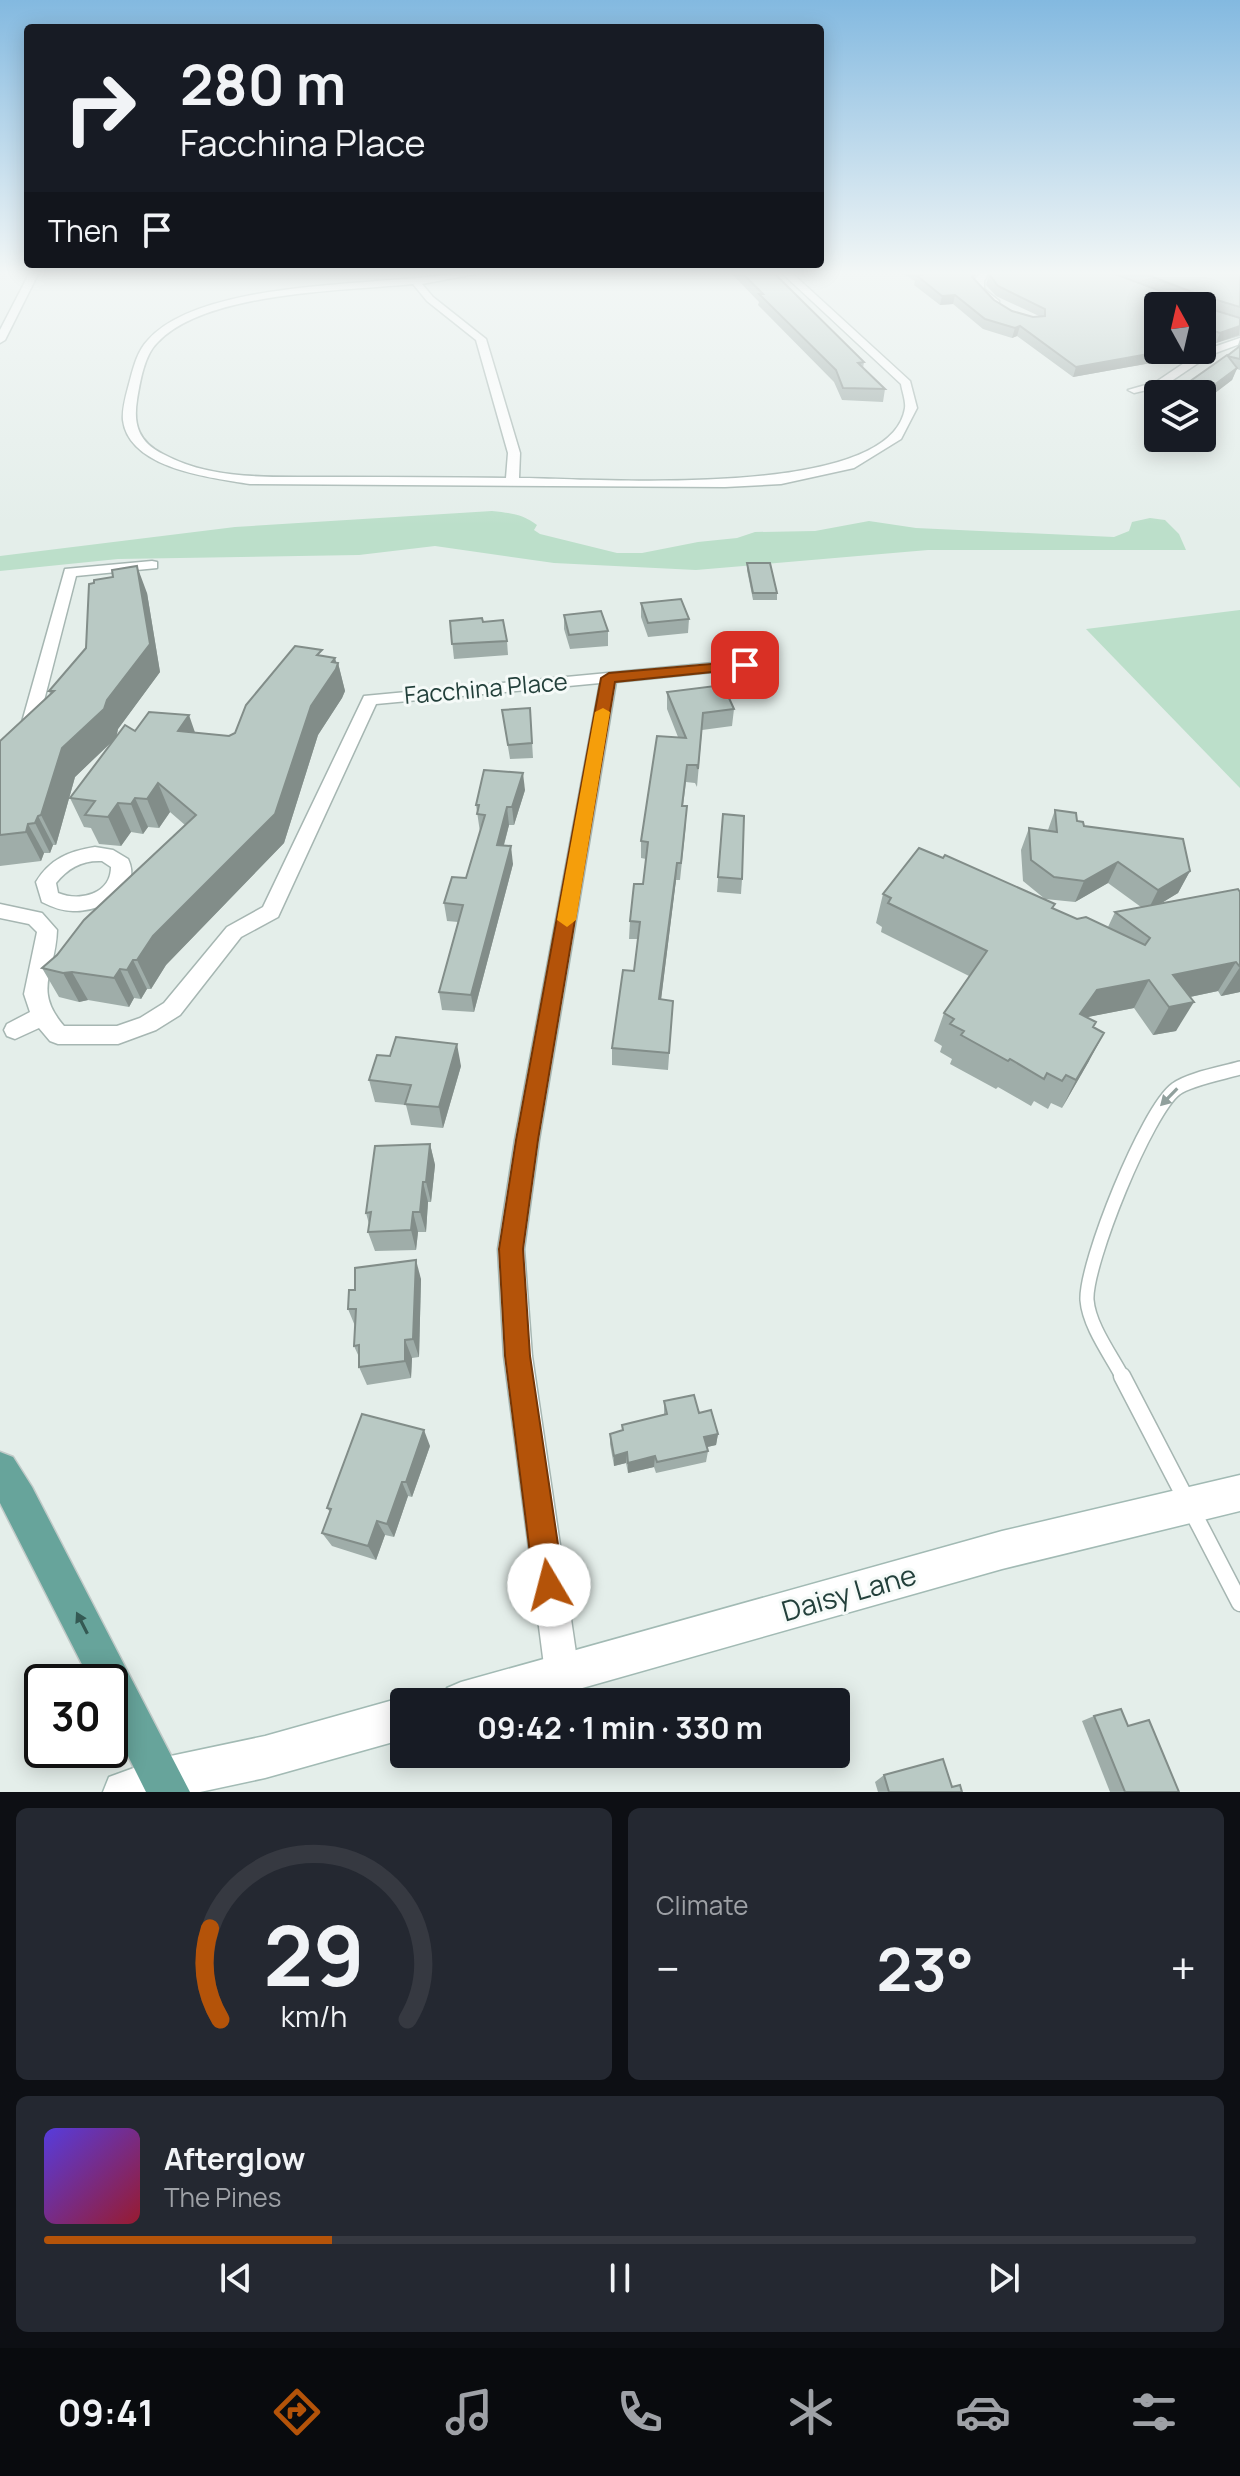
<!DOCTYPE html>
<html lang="en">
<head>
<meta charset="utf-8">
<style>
  body { margin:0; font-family:Manrope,sans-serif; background:#242831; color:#f1f3f6; height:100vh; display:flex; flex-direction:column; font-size:30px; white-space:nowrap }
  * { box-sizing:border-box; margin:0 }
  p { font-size:26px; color:#9ea1a6 }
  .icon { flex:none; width:44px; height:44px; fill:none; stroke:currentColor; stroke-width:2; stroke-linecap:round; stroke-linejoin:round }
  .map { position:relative; height:1792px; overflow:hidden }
  .details { display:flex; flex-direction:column; gap:16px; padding:16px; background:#0d0f14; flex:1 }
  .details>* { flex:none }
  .top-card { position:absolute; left:24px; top:24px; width:800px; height:244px; border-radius:8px; box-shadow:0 4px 20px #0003; background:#171b24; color:#f1f3f6; overflow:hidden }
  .needle { width:52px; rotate:352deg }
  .tools { position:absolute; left:1144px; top:292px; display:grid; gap:16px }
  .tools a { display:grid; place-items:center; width:72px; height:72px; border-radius:8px; background:#171b24; box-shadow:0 4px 20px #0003; font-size:40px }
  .speed { position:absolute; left:24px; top:1664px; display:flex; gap:16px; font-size:40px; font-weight:700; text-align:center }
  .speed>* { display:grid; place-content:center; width:104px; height:104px; border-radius:50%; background:#171b24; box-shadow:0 4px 20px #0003; line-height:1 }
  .speed .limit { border:4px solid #111; border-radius:12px; background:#fff; color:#111 }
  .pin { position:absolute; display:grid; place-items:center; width:68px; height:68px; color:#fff; margin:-34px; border-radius:16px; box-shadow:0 4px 12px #0006 }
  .me { position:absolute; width:88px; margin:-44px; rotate:352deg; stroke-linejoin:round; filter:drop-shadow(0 0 6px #0008) }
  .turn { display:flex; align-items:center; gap:28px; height:168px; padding:0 24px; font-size:36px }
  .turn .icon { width:104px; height:104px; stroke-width:2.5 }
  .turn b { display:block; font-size:56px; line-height:68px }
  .then { display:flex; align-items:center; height:76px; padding:0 24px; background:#0003; gap:16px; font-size:30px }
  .big { font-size:60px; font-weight:700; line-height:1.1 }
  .details .tile { flex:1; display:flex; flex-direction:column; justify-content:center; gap:12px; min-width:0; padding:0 28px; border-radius:12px; background:#242831 }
  .details .dial { align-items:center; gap:0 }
  .dial svg { height:208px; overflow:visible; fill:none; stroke:#363941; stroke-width:7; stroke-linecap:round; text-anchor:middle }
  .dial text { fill:#f1f3f6; stroke:none }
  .song { display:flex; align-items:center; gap:24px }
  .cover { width:96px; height:96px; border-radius:12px; background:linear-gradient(135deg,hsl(250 70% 55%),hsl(350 70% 35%)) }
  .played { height:8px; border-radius:4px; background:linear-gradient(90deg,#b45309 25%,#363941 25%) }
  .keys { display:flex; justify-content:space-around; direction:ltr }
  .heat { display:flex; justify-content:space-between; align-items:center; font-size:44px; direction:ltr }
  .details .tiles { flex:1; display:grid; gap:16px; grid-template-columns:1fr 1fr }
  .tile:last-child { grid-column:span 2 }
  .trip { position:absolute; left:390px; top:1688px; width:460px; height:80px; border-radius:8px; background:#171b24; box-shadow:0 4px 20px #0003; font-weight:700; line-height:80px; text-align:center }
  .dock { display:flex; height:128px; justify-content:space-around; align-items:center; background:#090b0e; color:#9ea1a6 }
  .dock .icon { width:56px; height:56px }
  .dock .selected { color:#b45309 }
  .dock b { font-size:36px; color:#f1f3f6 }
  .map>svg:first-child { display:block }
</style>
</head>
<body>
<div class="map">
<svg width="1240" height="1792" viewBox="0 0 1240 1792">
  <rect width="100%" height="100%" fill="#e4eeea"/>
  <g fill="#bcdfca">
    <path d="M492 511C510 513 523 514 537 525L534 530 540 534 617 553H642L698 542 737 538 755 532 815 531 869 521 916 528 1114 537 1129 531 1132 522 1150 518 1165 520 1179 534 1186 550H928L696 570 554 563 435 546 359 555 118 559 0 571V556L235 527Z"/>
    <polygon points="1240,610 1240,788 1086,629"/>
  </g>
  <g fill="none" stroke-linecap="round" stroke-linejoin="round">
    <g stroke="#a6b6b2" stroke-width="16">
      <path id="lane-far1" d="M1123 1378C1111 1355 1089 1326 1087 1300 1085 1264 1147 1110 1176 1089 1189 1079 1223 1073 1240 1068"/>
    </g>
    <g stroke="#a6b6b2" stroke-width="19">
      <polyline id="lane" points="1122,1376 1240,1603"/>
    </g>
    <g stroke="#a6b6b2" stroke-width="3">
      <g id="street">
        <polygon points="29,274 38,274 5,340 0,343 0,330"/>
        <path d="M452 274H475L422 284 433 297 486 339 520 453 519 478C589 478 891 502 905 408 906 401 902 391 901 384L783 274H793L910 381 917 408 901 439 854 468 781 484 725 487 250 484C212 478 129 469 123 420 122 409 126 395 129 384 133 369 137 351 148 340 201 280 375 286 452 274ZM413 284 427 301 476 340 508 453 506 478C451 477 397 477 342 477 283 476 216 483 163 454 139 442 133 425 137 400 140 382 144 356 157 343 205 291 346 291 413 284Z"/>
        <polygon points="979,274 988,274 984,281 984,289 999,301 999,305 993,305 974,290 974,281"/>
        <polygon points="1240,338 1240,344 1210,355 1164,386 1134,393 1128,390 1156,382 1202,351"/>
        <polygon points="152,561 157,562 157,568 76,576 38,724 6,757 0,759 0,743 22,722 65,569"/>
        <path d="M745 660 751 662V668L616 682 539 1140 524 1249 532 1356 579 1673 574 1685 562 1690 550 1685 545 1673 504 1356 498 1249 515 1140 600 683 376 704 278 917 241 937 180 1015 156 1030 118 1044H58L50 1041 39 1028 15 1039 7 1036 4 1030 7 1024 30 1012 24 994 37 932 29 924 0 918V904L42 913 57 930C56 972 32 989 64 1026H117L140 1018 164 1003 227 927 263 907 364 696Z"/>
        <path d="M95 847 113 850 128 859C144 892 99 912 73 911 62 911 52 907 42 902L36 882C50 859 69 851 95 847ZM102 861 111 867C111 894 80 902 58 893L56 883C68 868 82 860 102 861Z"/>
      </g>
    </g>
    <g stroke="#a2bab4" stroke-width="3">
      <g id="secondary">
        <polygon points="1240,1475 1240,1511 1002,1569 533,1702 441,1702 447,1688 461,1682 1002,1531"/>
        <polygon points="404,1697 415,1702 404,1702 404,1739 265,1778 200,1792 103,1792 109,1777 161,1758 265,1736"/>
      </g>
    </g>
    <g stroke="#c1cac8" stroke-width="3">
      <polygon id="primary" points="0,1452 13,1457 32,1487 190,1792 146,1792 110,1720 110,1682 91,1682 0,1503"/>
    </g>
    <use href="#lane-far1" stroke="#fff" stroke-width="13"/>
    <use href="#lane" stroke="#fff" stroke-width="16"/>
    <use href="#street" fill="#fff" fill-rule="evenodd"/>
    <use href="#secondary" fill="#fff" fill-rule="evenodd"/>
    <use href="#primary" fill="#67a49b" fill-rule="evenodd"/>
  </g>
  <g fill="#9fada9">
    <polygon points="732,274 775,274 864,362 863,368 885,389 883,402 842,400 834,382 758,305 759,302"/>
    <polygon points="903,274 976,274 974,279 994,300 1012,311 1033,317 1039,316 996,296 986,285 989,274 1183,299 1118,274 1240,274 1240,336 1216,343 1202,339 1202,306 1151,363 1073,377 1017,336 1012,338 983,329 953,304 940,305 914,285 915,281"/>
    <polygon points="1240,339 1240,370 1237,369 1232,380 1202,403 1202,394 1228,356 1237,348"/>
    <polygon points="747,563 777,593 777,600 753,600 747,570"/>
    <polygon points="113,577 147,593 160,672 118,729 116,738 135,731 195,733 229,736 235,733 323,656 335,658 336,663 338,663 345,691 342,698 318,735 284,843 166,965 151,989 147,989 141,999 134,998 129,1007 88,1000 79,1002 59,997 42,968 57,955 185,825 170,812 159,828 148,827 143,834 131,832 121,846 99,844 91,828 84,827 70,798 115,738 75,777 56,845 53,845 50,853 44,853 41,861 0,866 0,741 50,694 49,691 86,648"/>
    <polygon points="641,603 689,619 688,633 648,637 641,617"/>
    <polygon points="564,615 608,631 608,646 570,649 564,629"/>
    <polygon points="450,621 483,622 507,641 508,655 454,659"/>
    <polygon points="667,692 734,709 732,726 702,730 697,787 695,783 686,782 683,806 686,824 680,880 676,880 661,999 673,1001 668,1070 612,1065 612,1048 634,971 638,939 629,939 630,921 643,884 646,859 641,858 641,841 678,737 667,709"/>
    <polygon points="530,708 533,758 510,759 502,710"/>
    <polygon points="525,790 514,825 509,825 504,845 513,864 474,1012 442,1010 439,992 458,922 447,921 444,903 466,878 480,832 476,805"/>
    <polygon points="1055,810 1084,826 1190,871 1178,893 1161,903 1238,889 1240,992 1221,996 1218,991 1190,997 1176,1031 1153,1035 1134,1008 1087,1017 1093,1027 1089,1061 1062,1108 1051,1103 1048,1109 1034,1101 1031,1106 998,1087 996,1089 950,1064 952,1059 940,1052 942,1046 934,1041 944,1013 969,976 881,932 882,927 876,923 883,894 1053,908 1077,919 1108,927 1115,912 1141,907 1108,883 1075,902 1045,899 1023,881 1021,850 1029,828 1048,830"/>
    <polygon points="723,814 742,879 741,894 717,892"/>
    <polygon points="461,1066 443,1128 411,1125 406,1105 375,1102 369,1080"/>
    <polygon points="430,1144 435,1165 431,1202 428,1202 426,1232 418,1232 416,1250 375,1251 368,1232 369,1224 366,1213"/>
    <polygon points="421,1279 419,1357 412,1358 411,1378 367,1385 359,1367 359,1357 354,1346 355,1326 348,1309"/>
    <polygon points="664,1401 699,1413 718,1434 716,1445 707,1447 708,1451 706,1462 656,1473 654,1467 628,1473 626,1463 614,1466 610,1444 610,1434 622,1431 622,1425 664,1415"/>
    <polygon points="430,1446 412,1497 408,1496 394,1537 385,1535 376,1560 332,1546 322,1533 330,1512 327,1508"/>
    <polygon points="1094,1716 1128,1726 1179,1792 1110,1792 1082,1721"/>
    <polygon points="884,1775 952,1787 962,1792 878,1792 875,1782"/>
  </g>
  <g fill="#828d89">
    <polygon points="955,295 953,304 940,305 942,296"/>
    <polygon points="1020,326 1017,336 1012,338 1015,328"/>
    <polygon points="1240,326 1239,335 1216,343 1220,333"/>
    <polygon points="1159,350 1173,350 1151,363 1073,377 1076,367"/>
    <polygon points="1237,368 1232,380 1202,403 1202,394"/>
    <polygon points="1157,404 1158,404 1158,416 1153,417"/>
    <polygon points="137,566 147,593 160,672 118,729 116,738 75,777 56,845 41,815 62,748"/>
    <polygon points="335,658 337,666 338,663 345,691 342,698 318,735 284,843 166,965 151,989 137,960 153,936 311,706"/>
    <polygon points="189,715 199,744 178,731"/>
    <polygon points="523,773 525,790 514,825 512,807"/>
    <polygon points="158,783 170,812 159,828 147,799"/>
    <polygon points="135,798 148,827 143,834 131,804"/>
    <polygon points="118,803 131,832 121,846 108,817"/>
    <polygon points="507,807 509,825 499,863 497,845"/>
    <polygon points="38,816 53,845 50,853 35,823"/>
    <polygon points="28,824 44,853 41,861 26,832"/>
    <polygon points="511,846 513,864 474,1012 471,995"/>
    <polygon points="1118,862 1108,883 1075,902 1084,881"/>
    <polygon points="677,863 676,880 659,1016 659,999"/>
    <polygon points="1190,871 1178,893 1147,912 1158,890"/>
    <polygon points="133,960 147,989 141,999 127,970"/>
    <polygon points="1236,962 1218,991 1166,1002 1173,975"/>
    <polygon points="1240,967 1240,992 1221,996"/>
    <polygon points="120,969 134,998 129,1007 114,978"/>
    <polygon points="72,972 88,1000 79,1002 63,973"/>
    <polygon points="1149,980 1134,1008 1083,1018 1080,1014 1097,990"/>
    <polygon points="1194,1002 1176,1031 1153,1035 1169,1007"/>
    <polygon points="1104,1033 1089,1061 1062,1108 1076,1080"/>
    <polygon points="457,1044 461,1066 443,1128 439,1107"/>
    <polygon points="430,1144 435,1165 431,1202 426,1182"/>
    <polygon points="423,1182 428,1202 426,1232 420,1212"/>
    <polygon points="413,1212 418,1232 416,1250 411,1230"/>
    <polygon points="416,1260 421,1279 419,1357 413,1339"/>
    <polygon points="405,1340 412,1358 411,1378 405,1361"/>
    <polygon points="424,1430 430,1446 412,1497 406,1482"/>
    <polygon points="718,1434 716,1445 703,1448 704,1437"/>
    <polygon points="627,1452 626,1463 614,1466 614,1456"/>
    <polygon points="655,1456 654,1467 628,1473 628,1463"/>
    <polygon points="402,1482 408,1496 394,1537 387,1524"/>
    <polygon points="377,1521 385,1535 376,1560 368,1546"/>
  </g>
  <g fill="#b9c9c4" stroke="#828d89" stroke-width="2">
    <polygon points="743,274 775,274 864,362 858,363 885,389 843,388 836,370 759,294 763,294"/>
    <polygon points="921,274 974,274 972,277 994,300 1012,311 1033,317 1045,316 1045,309 998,286 989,274 1115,274 1182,299 1197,299 1200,295 1145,274 1240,274 1240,307 1204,296 1204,307 1240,318 1240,326 1220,333 1202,327 1202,306 1158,306 1159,350 1154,353 1076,367 1020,326 1015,328 985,319 955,295 942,296 916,275 923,275"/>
    <polygon points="1240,346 1240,359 1227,356"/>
    <polygon points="1227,355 1237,368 1202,394 1172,394"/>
    <polygon points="747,563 770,563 777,593 753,593"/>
    <polygon points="137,566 150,644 107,700 104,709 62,748 41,815 38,816 35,823 28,824 26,832 0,835 0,741 54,691 49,691 86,648 89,584 94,583 94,580 113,577 112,570"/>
    <polygon points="681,599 689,619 648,623 641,603"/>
    <polygon points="601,611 608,631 569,635 564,615"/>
    <polygon points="482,618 483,622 503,620 507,641 452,644 450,621"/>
    <polygon points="295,646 322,650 317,655 335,658 332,662 338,663 336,669 311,706 275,814 153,936 137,960 133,960 127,970 120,969 114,978 72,972 63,973 42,968 57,955 84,920 196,815 158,783 147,799 135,798 131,804 118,803 108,817 85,815 95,801 70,798 125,725 135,731 149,712 189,715 178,731 229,736 235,733 246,705"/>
    <polygon points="723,685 734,709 703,713 698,769 697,765 687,765 682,806 687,806 681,863 677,863 659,999 673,1001 669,1053 612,1048 623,970 634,971 640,922 630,921 634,884 643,884 648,842 641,841 657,736 686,738 667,692"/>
    <polygon points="530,708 532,743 508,745 502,710"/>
    <polygon points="484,770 523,773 512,807 507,807 497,845 511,846 471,995 439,992 463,905 444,903 452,877 466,878 485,815 477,814 479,805 476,805"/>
    <polygon points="1055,810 1076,813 1077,821 1083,822 1084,826 1183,839 1190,871 1158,890 1118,862 1084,881 1054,877 1031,860 1029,828 1057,832"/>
    <polygon points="723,814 744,816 742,879 718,877"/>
    <polygon points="919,848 943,858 945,855 1055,904 1052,908 1077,919 1086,917 1145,945 1150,938 1115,912 1238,889 1240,892 1240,967 1236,962 1173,975 1194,1002 1169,1007 1149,980 1097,990 1080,1014 1096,1022 1093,1027 1104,1033 1076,1080 1066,1075 1062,1081 1047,1073 1044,1079 1010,1059 1008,1061 961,1035 964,1031 950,1024 954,1019 944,1013 987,951 888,903 891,898 883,894"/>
    <polygon points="396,1037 457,1044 439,1107 405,1104 411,1085 369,1080 377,1055 390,1056"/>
    <polygon points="430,1144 426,1182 423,1182 420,1212 413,1212 411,1230 368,1232 371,1212 366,1213 375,1146"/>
    <polygon points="416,1260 413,1339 405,1340 405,1361 359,1367 359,1345 354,1346 356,1309 348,1309 349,1290 355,1290 355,1268"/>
    <polygon points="694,1395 699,1413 711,1410 718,1434 704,1437 708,1451 657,1462 655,1456 628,1463 627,1452 614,1456 610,1434 623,1430 622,1425 667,1414 664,1401"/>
    <polygon points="362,1414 424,1430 406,1482 402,1482 387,1524 377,1521 368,1546 322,1533 331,1509 327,1508"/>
    <polygon points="1121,1709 1128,1726 1149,1720 1179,1792 1125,1792 1094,1716"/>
    <polygon points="943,1759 952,1787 960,1785 962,1792 889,1792 884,1775"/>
  </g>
  <defs><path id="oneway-solid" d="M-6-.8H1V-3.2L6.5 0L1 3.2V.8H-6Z" transform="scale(2)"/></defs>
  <use fill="#91a09d" href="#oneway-solid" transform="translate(1169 1097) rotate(134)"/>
  <use fill="#345953" href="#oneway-solid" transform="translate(82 1623) rotate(-117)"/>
  <linearGradient id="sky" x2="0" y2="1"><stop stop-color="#83b9e0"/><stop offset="0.52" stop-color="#f3f7f6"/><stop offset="1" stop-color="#f3f7f6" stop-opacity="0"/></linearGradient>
  <rect width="1240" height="525" fill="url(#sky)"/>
  <polygon fill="#b45309" stroke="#753606" stroke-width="2" points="745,661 753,665 751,668 615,682 538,1140 523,1249 530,1356 564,1585 559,1595 549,1599 539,1595 534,1585 505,1356 499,1249 516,1140 601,678 609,673"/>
  <polygon fill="#f59e0b" points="603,708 610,712 576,920 567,927 557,920 595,712"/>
  <g text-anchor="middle" stroke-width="6" stroke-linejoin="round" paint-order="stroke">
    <g font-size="24" fill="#23403b" stroke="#f5faf8">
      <text transform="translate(486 689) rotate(-5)" y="8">Facchina Place</text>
    </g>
    <g font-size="28" fill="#23403b" stroke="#f5faf8">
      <text transform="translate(849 1593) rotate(-16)" y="10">Daisy Lane</text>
    </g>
  </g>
</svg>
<div class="tools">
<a><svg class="needle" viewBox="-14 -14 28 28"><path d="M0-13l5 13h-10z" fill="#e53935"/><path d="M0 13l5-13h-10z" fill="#9ea1a6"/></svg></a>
<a><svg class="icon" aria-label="layers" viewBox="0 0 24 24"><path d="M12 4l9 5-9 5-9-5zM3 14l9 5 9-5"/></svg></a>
</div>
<div class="speed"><div class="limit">30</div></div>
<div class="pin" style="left:745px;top:665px;background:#d93025"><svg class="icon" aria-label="arrive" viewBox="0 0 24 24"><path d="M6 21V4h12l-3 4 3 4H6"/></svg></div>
<svg class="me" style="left:549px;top:1585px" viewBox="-20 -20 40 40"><circle r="19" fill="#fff"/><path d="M0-13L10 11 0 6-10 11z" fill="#b45309"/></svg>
<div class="trip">09:42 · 1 min · 330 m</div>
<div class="top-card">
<div class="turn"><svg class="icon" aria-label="right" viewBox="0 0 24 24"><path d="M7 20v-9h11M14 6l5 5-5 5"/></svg><div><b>280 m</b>Facchina Place</div></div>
<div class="then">Then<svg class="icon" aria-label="arrive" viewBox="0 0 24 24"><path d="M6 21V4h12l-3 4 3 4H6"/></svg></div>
</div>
</div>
<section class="details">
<div class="tiles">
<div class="tile dial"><svg viewBox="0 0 100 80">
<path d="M14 69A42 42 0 1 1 86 69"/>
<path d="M14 69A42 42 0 0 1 10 34" stroke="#b45309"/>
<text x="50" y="56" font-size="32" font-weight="700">29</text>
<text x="50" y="72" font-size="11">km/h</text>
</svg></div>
<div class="tile"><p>Climate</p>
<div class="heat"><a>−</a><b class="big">23°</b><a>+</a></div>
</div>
<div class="tile">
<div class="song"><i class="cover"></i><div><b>Afterglow</b><p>The Pines</p></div></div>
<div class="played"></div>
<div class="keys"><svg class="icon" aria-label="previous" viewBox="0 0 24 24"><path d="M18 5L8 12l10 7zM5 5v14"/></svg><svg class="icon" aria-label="pause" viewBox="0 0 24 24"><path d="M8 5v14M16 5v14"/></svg><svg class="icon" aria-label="next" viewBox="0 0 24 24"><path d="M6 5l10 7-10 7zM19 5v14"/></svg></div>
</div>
</div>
</section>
<nav class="dock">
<b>09:41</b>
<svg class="icon selected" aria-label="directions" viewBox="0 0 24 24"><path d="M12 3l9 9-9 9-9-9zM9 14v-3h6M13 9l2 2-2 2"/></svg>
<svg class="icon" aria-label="music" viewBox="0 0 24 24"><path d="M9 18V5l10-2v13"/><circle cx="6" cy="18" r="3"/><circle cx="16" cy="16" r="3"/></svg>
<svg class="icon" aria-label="phone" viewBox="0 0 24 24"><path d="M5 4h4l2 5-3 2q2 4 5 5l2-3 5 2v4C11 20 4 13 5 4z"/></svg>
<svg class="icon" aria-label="climate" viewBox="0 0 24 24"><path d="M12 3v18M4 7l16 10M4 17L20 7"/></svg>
<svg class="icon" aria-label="car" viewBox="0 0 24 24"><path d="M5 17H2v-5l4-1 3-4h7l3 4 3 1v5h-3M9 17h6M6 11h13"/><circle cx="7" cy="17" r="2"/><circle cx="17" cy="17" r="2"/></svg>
<svg class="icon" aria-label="filters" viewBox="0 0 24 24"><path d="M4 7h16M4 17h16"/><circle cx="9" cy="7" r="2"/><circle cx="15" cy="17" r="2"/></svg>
</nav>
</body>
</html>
